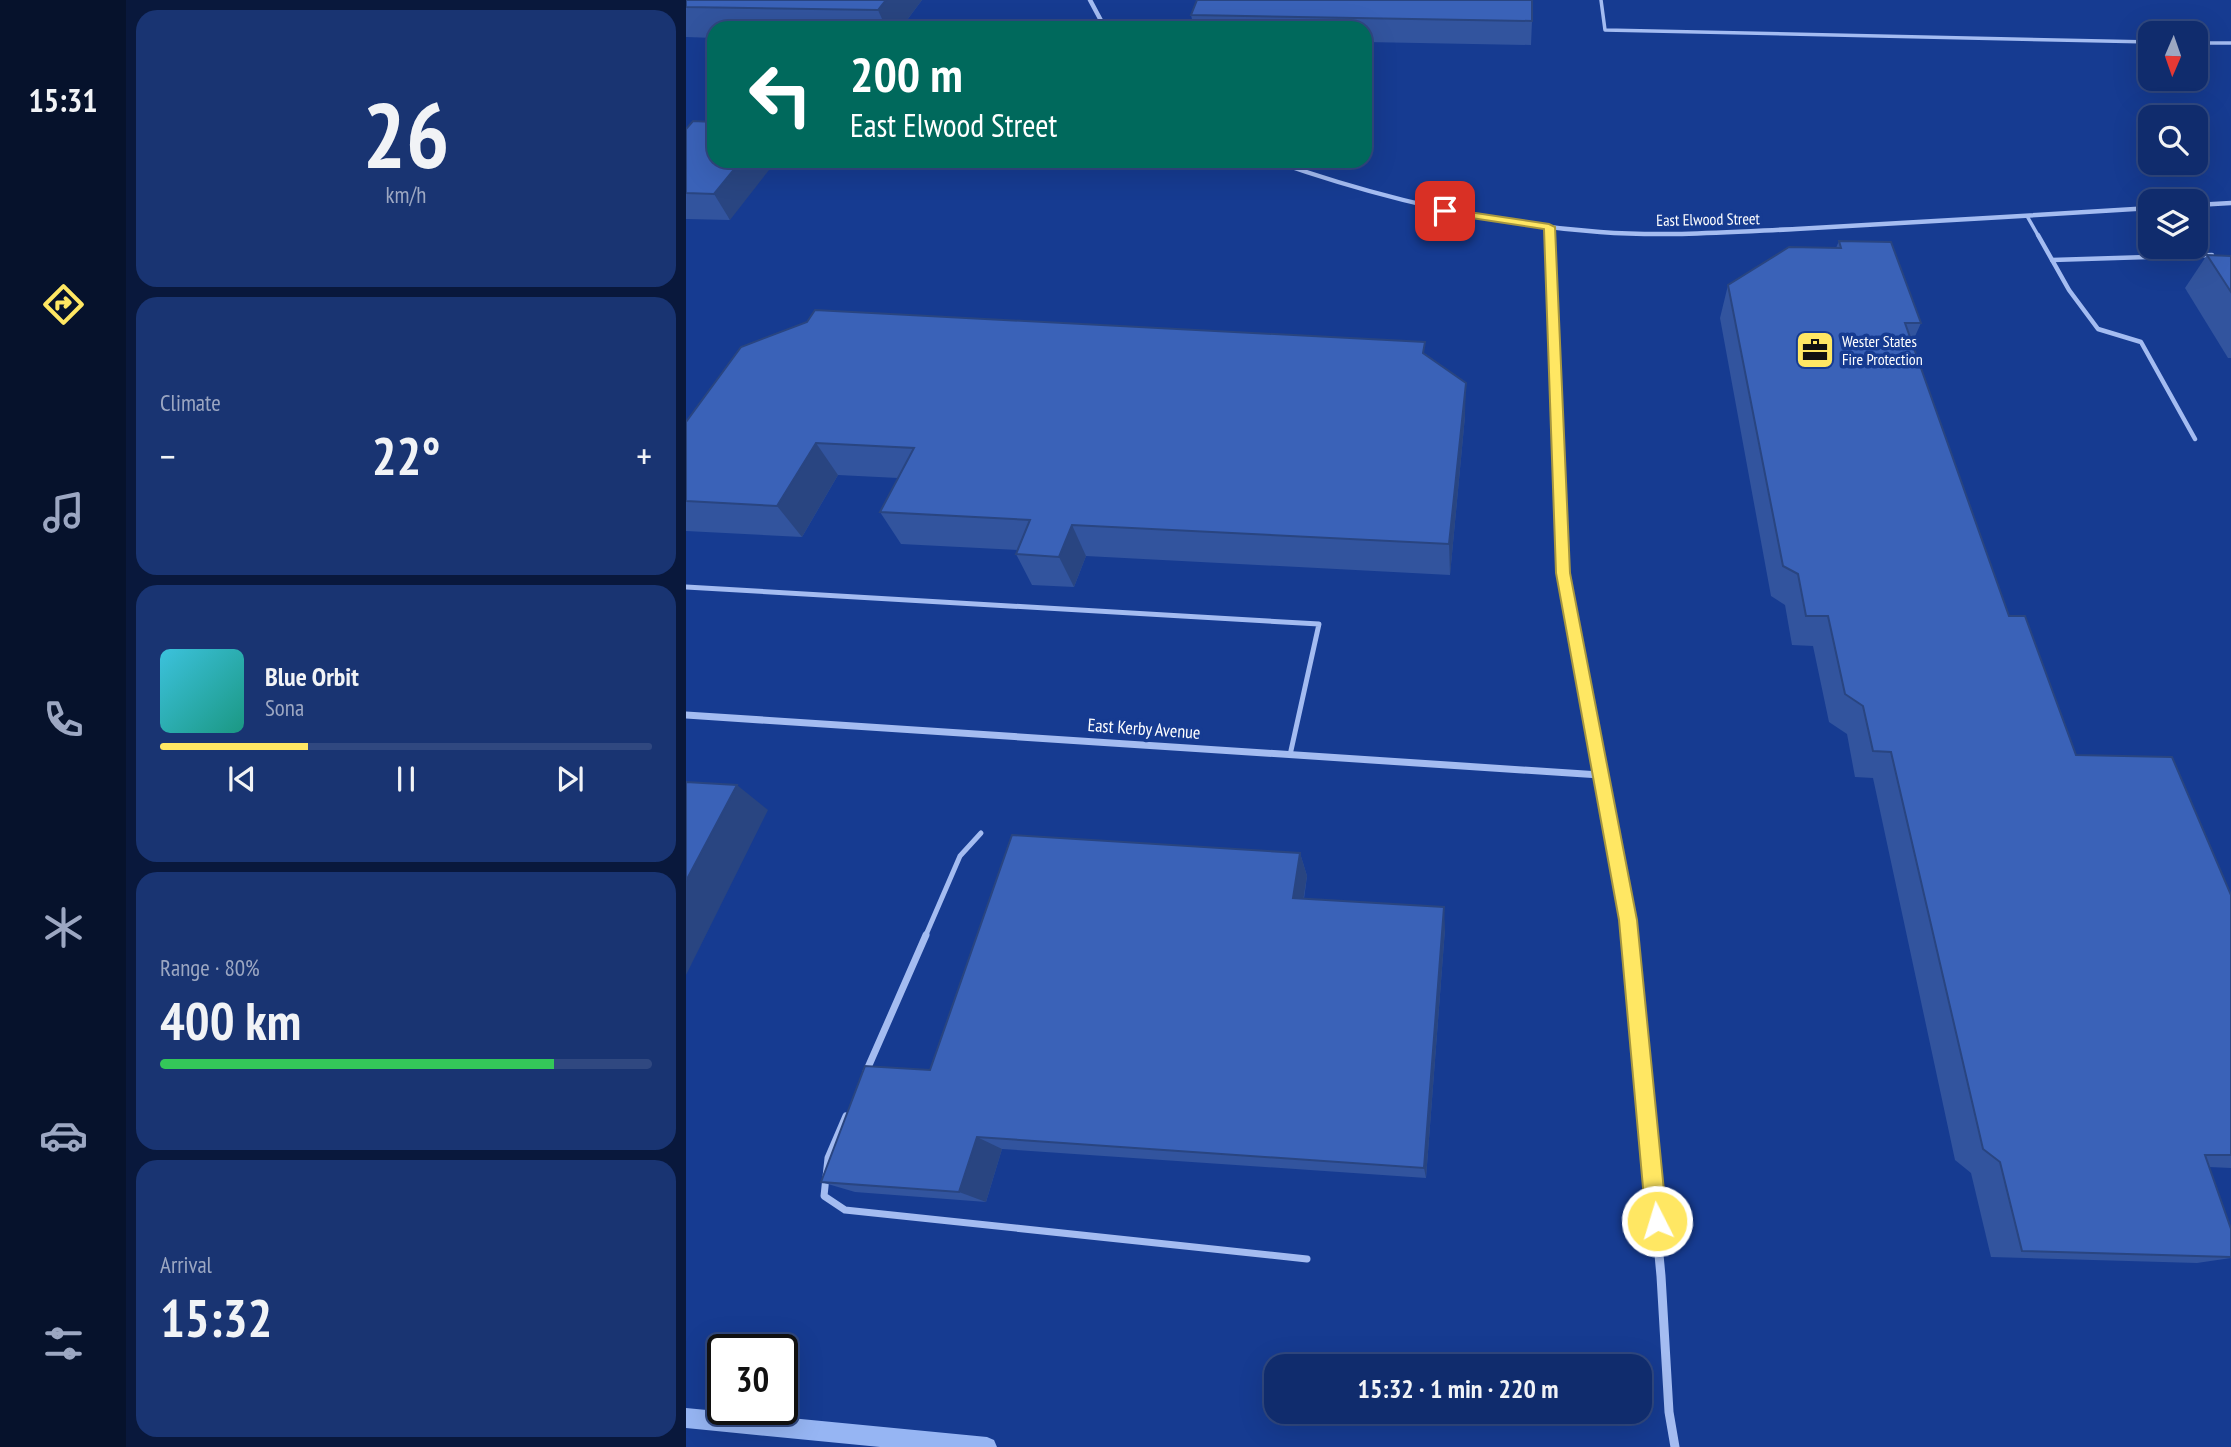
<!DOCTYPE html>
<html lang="en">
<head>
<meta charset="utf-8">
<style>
  body { margin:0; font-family:"PT Sans Narrow",sans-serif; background:#193472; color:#f1f3f6; height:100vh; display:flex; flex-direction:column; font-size:26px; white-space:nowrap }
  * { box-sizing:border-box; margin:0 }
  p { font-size:23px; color:#9ca7c2 }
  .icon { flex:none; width:38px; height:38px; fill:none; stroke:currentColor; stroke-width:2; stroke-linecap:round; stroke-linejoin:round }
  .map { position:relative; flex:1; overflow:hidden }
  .panel { display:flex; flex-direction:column; gap:10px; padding:10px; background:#09183c; width:560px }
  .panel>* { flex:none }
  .top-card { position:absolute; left:21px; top:21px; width:665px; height:147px; border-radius:21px; box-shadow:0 7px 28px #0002,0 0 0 2px #304880; background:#00695c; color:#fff; overflow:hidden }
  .needle { width:46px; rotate:182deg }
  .tools { position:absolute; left:1452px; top:21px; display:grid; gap:14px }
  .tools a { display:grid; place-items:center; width:70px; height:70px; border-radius:14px; background:#102c6d; box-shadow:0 7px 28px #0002,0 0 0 2px #304880; font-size:35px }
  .speed { position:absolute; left:21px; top:1334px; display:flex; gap:14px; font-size:35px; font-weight:700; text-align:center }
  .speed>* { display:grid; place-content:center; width:91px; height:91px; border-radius:50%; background:#102c6d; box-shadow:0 7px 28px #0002,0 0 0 2px #304880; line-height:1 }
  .speed .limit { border:4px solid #111; border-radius:10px; background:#fff; color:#111 }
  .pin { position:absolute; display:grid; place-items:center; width:60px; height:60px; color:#fff; margin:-30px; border-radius:14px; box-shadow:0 4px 10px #0006 }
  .me { position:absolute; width:77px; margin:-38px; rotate:355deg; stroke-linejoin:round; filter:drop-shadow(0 0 5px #0008) }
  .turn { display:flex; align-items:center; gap:24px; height:147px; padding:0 28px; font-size:32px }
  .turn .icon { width:91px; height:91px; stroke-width:2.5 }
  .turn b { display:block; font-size:49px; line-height:60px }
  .big { font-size:52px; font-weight:800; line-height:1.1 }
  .panel .card { flex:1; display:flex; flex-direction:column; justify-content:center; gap:10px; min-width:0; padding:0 24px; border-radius:21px; background:#193472 }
  .panel .dial { align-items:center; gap:0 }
  .dial b { font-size:91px; line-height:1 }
  .song { display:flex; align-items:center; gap:21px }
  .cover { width:84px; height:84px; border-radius:10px; background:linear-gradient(135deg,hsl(190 70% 55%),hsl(170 70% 35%)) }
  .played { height:7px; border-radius:4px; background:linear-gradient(90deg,#ffe763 30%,#304880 30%) }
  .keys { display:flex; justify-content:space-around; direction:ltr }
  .heat { display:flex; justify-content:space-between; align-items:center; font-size:38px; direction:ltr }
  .charge { height:10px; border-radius:5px; background:linear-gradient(90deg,#34c759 80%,#304880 0) }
  .trip { position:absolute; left:578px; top:1354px; width:388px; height:70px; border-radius:21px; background:#102c6d; box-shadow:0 7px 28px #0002,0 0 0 2px #304880; font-weight:800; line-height:70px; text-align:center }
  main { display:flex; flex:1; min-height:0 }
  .menu { display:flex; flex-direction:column; width:126px; justify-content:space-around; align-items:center; background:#06122c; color:#9ca7c2 }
  .menu .icon { width:49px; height:49px }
  .menu .active { color:#ffe763 }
  .menu b { font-size:32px; color:#f1f3f6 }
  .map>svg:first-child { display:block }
</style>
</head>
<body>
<main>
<nav class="menu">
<b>15:31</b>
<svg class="icon active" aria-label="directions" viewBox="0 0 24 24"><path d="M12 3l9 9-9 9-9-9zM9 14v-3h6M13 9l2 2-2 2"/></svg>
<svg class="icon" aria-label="music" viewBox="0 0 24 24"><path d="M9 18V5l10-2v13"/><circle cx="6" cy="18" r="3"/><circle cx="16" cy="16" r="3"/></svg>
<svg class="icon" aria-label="phone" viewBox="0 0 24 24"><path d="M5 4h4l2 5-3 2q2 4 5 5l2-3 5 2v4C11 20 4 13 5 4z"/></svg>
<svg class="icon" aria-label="climate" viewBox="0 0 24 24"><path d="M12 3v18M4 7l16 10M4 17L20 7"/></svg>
<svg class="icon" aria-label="car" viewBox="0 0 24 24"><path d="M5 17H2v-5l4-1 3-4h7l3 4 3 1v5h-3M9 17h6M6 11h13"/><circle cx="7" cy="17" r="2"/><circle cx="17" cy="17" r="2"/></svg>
<svg class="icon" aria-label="filters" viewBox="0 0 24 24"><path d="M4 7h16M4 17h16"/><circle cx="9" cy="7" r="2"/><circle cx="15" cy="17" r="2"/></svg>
</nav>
<section class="panel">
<div class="card dial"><b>26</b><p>km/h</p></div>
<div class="card"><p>Climate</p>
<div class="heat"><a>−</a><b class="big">22°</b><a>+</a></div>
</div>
<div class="card">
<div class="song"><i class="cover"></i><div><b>Blue Orbit</b><p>Sona</p></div></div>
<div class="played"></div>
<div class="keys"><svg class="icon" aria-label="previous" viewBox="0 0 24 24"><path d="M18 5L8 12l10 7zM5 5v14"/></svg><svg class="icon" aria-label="pause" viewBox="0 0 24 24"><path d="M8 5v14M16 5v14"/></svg><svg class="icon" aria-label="next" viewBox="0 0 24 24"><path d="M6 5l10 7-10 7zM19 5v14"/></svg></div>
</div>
<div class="card"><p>Range · 80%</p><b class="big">400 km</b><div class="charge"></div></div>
<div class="card"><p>Arrival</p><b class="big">15:32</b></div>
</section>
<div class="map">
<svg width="1545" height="1447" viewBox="0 0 1545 1447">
  <rect width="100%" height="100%" fill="#163b91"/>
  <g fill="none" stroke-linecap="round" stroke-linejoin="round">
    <polygon fill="#96b5f3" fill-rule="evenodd" points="0,1408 301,1437 308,1440 311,1447 194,1447 0,1428"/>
    <g stroke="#a4bcf1" stroke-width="3.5">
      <polyline points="915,0 919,30 1465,42"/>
      <polyline points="1510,43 1545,43"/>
      <polyline points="1341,216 1353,237"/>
    </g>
    <g stroke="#a4bcf1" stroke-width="4.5">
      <polyline points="1352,235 1383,290 1412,329 1455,342 1509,439"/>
      <polyline points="1366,260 1526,255"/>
    </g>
    <g stroke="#a4bcf1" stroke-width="5">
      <polyline points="0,587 633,624 604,755"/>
      <polyline points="239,937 274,856 295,833"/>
    </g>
    <g stroke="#a4bcf1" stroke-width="7">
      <polyline points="180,1072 240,935"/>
      <polyline points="160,1116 142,1158 138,1196 159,1210 621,1259"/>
    </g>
    <g stroke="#a4bcf1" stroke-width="4.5">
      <polyline points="404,0 419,28"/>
      <path d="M588 161C693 198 802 224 914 232 979 237 1045 232 1110 229 1228 223 1347 215 1465 208"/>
      <polyline points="1510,205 1545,203"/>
      <polyline points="863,227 863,237"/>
    </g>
    <polyline stroke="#a4bcf1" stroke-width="5" points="863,235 876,542"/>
    <g stroke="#a4bcf1" stroke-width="7">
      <polyline points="876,540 877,573 944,937"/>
      <polyline points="0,715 914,775"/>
    </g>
    <polyline stroke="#a4bcf1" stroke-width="9" points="943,935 975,1276 983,1412 989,1447"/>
  </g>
  <g fill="#32549e">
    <polygon points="0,0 236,0 215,28 28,28 28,38 0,37"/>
    <polygon points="505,15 846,21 845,45 679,42 679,28 508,28"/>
    <polygon points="0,129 44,220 0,219"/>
    <polygon points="1153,241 1235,323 1226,343 1323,616 1390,755 1545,895 1545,1168 1523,1167 1545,1229 1545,1258 1511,1263 1305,1257 1285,1173 1269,1160 1187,778 1169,777 1161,734 1143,722 1127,646 1106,645 1099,605 1085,596 1034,318 1042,285 1150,248"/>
    <polygon points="1521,255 1545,256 1545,358 1542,358 1499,288"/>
    <polygon points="740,354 779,416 764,575 400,556 388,587 346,585 330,554 332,550 215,544 194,512 212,478 152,475 116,537 0,531 0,422"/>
    <polygon points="614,853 621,876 618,899 759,929 740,1178 316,1149 300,1202 169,1192 135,1182 244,1070"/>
  </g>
  <g fill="#294581">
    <polygon points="200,0 236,0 215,28 200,28 192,10"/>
    <polygon points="55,161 90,161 44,220 28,194"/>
    <polygon points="780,383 779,416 764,575 763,544"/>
    <polygon points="130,443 152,475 116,537 91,506"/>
    <polygon points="386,525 400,556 388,587 373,557"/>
    <polygon points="51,785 82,810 0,975 0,881"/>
    <polygon points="614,853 621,876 614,920 607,898"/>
    <polygon points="758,907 759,929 740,1178 738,1168"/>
    <polygon points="291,1137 316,1149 300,1202 273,1192"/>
  </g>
  <g fill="#3a62b8" stroke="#294581" stroke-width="2">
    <polygon points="0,0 200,0 192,10 0,7"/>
    <polygon points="511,0 846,0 846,21 505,15"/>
    <polygon points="7,121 28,122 28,161 55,161 28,194 0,193 0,129"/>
    <polygon points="1153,241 1205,242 1235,323 1219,323 1323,616 1339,616 1390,755 1486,757 1545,895 1545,1155 1519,1155 1545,1229 1545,1257 1336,1251 1314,1162 1297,1149 1205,752 1187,751 1177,706 1159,694 1142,616 1120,616 1112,574 1097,566 1042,285 1103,247 1155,248"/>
    <polygon points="1521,255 1545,256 1545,292"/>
    <polygon points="129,310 739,342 737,353 780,383 763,544 386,525 373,557 330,554 344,520 194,512 228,448 130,443 91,506 0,501 0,422 55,347 121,322"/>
    <polygon points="0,782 51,785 0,881"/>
    <polygon points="326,835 614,853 607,898 758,907 738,1168 291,1137 273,1192 135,1182 179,1066 244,1070"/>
  </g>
  <polygon fill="#ffe763" stroke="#a69640" stroke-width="2" points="756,208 863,224 869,227 884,573 951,920 981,1221 978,1228 971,1231 963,1228 960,1221 933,920 870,573 858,229 759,214 754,211"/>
  <defs>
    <g id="office-square" transform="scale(2.0125)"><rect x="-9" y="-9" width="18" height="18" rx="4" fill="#ffe763" stroke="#163b91"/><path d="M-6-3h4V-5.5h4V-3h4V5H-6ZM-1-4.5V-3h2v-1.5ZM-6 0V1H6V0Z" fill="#111"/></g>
  </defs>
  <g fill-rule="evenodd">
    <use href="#office-square" x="1129" y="350"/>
  </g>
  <g text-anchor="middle" stroke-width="7" stroke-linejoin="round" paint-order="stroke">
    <g font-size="16" fill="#fff" stroke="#163b91">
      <text transform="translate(1022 219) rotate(-1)" y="6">East Elwood Street</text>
    </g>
    <g font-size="16" fill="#fff" stroke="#163b91" text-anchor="start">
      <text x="1156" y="347">Wester States<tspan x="1156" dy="18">Fire Protection</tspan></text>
    </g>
    <g font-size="18" fill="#fff" stroke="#163b91">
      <text transform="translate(458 729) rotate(4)" y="6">East Kerby Avenue</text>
    </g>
  </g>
</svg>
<div class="tools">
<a><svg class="needle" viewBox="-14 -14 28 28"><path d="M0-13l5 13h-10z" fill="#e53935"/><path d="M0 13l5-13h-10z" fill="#9ca7c2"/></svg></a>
<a><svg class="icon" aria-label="search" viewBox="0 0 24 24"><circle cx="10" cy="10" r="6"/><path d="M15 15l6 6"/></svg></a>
<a><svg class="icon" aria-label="layers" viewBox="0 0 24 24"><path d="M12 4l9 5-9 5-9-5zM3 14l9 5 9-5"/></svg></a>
</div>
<div class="speed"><div class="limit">30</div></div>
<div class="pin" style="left:759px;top:211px;background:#d93025"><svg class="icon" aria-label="arrive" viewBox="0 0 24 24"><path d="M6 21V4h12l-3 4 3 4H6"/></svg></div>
<svg class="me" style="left:971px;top:1221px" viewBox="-20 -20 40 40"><circle r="17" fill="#ffe763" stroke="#fff" stroke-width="3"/><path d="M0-11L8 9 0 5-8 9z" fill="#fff"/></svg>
<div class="trip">15:32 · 1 min · 220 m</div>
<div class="top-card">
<div class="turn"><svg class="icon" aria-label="left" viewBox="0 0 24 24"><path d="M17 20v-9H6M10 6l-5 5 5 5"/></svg><div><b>200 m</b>East Elwood Street</div></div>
</div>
</div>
</main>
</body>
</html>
